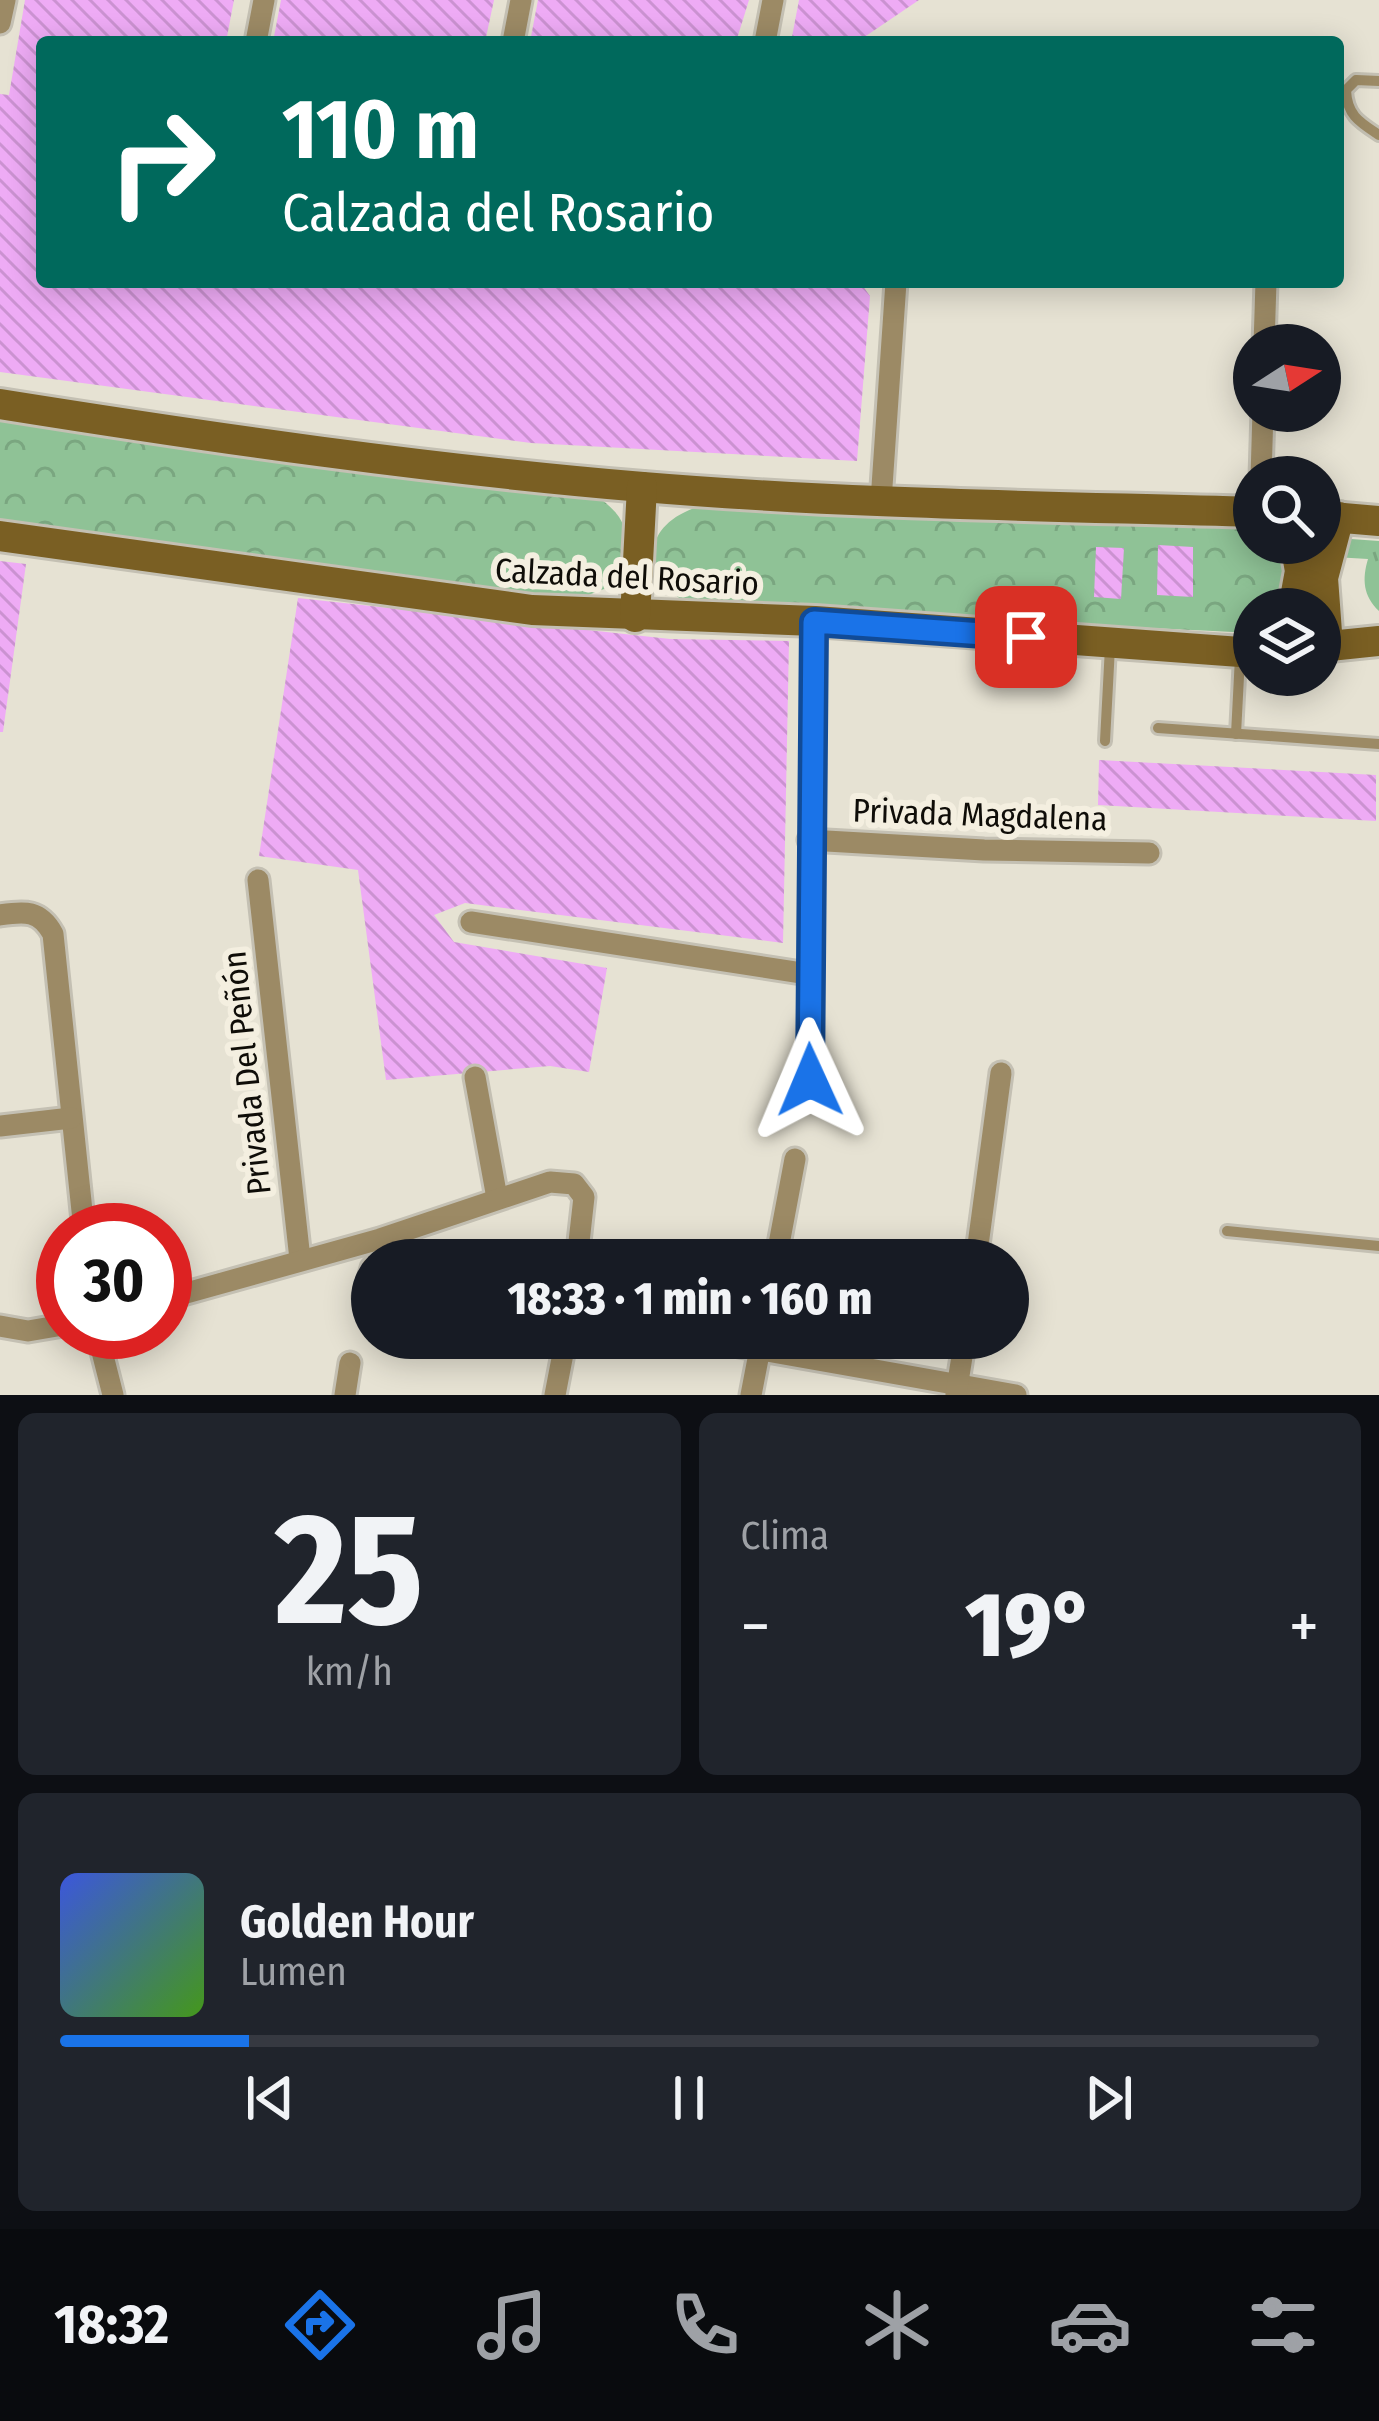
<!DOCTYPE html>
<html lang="es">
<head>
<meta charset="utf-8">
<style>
  body { margin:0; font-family:"Fira Sans Condensed",sans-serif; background:#20242c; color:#f1f3f6; height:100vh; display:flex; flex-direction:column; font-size:45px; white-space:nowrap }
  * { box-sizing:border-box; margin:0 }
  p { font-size:39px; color:#9ea1a6 }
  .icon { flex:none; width:66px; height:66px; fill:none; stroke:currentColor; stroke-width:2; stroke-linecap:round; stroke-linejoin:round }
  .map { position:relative; height:1395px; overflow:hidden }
  .sheet { display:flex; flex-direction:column; gap:18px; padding:18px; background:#0d0f14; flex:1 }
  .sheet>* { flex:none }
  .guide { position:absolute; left:36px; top:36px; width:1308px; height:252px; border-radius:12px; box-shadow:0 6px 30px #0003; background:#00695c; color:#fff; overflow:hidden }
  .needle { width:78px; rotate:78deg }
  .tools { position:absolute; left:1233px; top:324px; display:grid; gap:24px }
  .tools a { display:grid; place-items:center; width:108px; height:108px; border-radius:50%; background:#171b24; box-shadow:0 6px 30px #0003; font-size:60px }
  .speed { position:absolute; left:36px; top:1203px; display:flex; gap:24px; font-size:60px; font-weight:700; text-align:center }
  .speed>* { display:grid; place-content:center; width:156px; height:156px; border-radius:50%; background:#171b24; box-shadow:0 6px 30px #0003; line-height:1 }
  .speed .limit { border:18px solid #d22; background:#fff; color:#111 }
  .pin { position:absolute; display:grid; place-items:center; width:102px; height:102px; color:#fff; margin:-51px; border-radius:24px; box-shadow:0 6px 18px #0006 }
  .me { position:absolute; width:132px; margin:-66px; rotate:359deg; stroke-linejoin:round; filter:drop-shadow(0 0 9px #0008) }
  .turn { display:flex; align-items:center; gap:42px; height:252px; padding:0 48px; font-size:54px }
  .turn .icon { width:156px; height:156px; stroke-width:2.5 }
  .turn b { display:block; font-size:84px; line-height:102px }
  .big { font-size:90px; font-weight:800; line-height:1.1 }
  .sheet .widget { flex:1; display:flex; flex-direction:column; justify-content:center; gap:18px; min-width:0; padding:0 42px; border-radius:18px; background:#20242c }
  .sheet .dial { align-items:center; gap:0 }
  .dial b { font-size:156px; line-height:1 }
  .song { display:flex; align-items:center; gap:36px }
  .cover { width:144px; height:144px; border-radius:18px; background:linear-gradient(135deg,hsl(230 70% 55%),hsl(100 70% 35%)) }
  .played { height:12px; border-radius:6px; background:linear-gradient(90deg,#1a73e8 15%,#363941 15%) }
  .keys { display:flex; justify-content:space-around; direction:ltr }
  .heat { display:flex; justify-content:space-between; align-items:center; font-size:66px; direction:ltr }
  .sheet .tiles { flex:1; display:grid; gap:18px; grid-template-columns:1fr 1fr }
  .widget:last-child { grid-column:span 2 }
  .trip { position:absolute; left:351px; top:1239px; width:678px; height:120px; border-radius:60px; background:#171b24; box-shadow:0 6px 30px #0003; font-weight:800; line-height:120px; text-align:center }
  .tabs { display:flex; height:192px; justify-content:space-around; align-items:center; background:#090b0e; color:#9ea1a6 }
  .tabs .icon { width:84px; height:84px }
  .tabs .on { color:#1a73e8 }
  .tabs b { font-size:54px; color:#f1f3f6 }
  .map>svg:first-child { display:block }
</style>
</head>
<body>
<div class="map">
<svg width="1379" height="1395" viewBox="0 0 1379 1395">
  <defs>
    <pattern id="grass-tufts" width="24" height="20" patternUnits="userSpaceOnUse" patternTransform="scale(3)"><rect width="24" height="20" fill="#8fc296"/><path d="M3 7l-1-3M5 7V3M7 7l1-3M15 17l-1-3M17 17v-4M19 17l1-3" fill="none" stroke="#7aa680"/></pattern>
    <pattern id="park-crowns" width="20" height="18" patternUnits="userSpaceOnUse" patternTransform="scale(3)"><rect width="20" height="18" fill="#8fc296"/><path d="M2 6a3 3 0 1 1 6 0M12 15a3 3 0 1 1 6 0" fill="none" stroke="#7aa680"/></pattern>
    <pattern id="building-back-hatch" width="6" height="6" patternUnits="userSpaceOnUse" patternTransform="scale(3)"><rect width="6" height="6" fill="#eeabf5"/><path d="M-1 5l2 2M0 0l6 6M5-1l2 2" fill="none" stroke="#cb92d1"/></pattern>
  </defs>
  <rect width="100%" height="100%" fill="#e6e2d3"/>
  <path fill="url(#grass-tufts)" d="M1351 539 1379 541V611C1363 596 1362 579 1368 559L1334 557Z"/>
  <g fill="url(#park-crowns)">
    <path d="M0 419 597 496C628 519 629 532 625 570L604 589 578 599 0 520Z"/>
    <path d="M700 506 1254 525V543H1279L1288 560 1281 609H1254V633L691 606C639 574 640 525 700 506Z"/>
  </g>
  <g fill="url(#building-back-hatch)">
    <polygon points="25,0 234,0 226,42 42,42 42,282 860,282 870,296 857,461 531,443 0,372 0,94 9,95"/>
    <polygon points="281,0 494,0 485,42 273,42"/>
    <polygon points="538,0 749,0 736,42 530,42"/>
    <polygon points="799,0 919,0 857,42 791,42"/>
    <polygon points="1158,545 1193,547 1193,597 1157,595"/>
    <polygon points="1096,547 1124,548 1121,599 1094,597"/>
    <polygon points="0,561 26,564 3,732 0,732"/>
    <polygon points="298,598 670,639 789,641 783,943 465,903 434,915 454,942 607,968 589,1072 550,1066 386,1080 358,870 259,856"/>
    <polygon points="1099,760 1376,775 1376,821 1098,805"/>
  </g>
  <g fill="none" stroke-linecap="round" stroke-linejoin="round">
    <g stroke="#c4c0b3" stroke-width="16">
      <g id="lane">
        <path d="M1379 81 1356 80 1346 90C1347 115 1359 122 1379 135"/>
        <polyline points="1158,728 1379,744"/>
        <polyline points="1236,734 1240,657"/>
        <polyline points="1105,741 1110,647"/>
        <polyline points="1227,1231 1379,1246"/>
      </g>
    </g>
    <g stroke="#c4c0b3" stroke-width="27">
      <g id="street">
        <polyline points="0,23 5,0"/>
        <polyline points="256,42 264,0"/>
        <polyline points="513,42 521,0"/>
        <polyline points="765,42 773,0"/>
        <polyline points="1264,345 1266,282"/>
        <polyline points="1261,477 1263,411"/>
        <polyline points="881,501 896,282"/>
        <polyline points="809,840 984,850 1149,853"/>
        <polyline points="258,880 300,1259"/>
        <path d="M0 915C25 911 40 910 53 934L84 1230"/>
        <polyline points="471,922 808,974"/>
        <polyline points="475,1077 497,1198"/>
        <polyline points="810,1080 815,621"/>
        <polyline points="0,1126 71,1118"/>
        <polyline points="776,1260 795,1159"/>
        <polyline points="976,1260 1001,1073"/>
        <polyline points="364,1297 372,1268"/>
        <polyline points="165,1299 380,1239 550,1182 574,1184 584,1197 577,1260"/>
        <polyline points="0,1326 28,1331 63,1325"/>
        <polyline points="97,1332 113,1395"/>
        <polyline points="694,1338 1016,1395"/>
        <polyline points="956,1394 965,1338"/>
        <polyline points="345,1395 350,1363"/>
        <polyline points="555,1395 566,1338"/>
        <polyline points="751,1395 762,1338"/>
      </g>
    </g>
    <g stroke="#c4c0b3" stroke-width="36">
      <g id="secondary">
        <path d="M0 404C213 438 428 469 643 487 846 504 1050 506 1254 512"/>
        <polyline points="1320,516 1379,521"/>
        <polyline points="0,536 532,610 815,621 1254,653"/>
        <polyline points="1293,609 1300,571 1295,543"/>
        <polyline points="635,617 642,487"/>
        <polyline points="1328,646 1323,578 1339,517"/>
        <polyline points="1320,647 1379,641"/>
      </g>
    </g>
    <use href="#lane" stroke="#9c8a65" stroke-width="10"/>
    <use href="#street" stroke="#9c8a65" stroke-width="21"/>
    <use href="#secondary" stroke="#7a5f23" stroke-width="30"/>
  </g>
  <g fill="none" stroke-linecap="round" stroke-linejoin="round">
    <g stroke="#114b97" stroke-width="30">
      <polyline id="route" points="810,1080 814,622 1026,637"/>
    </g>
    <use href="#route" stroke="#1a73e8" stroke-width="21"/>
  </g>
  <g text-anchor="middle" stroke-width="12" stroke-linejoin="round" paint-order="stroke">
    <g font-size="33" fill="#0f0d08" stroke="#f4efe0">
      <text transform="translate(627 576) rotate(3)" y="12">Calzada del Rosario</text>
      <text transform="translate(980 814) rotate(2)" y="12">Privada Magdalena</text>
      <text transform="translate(246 1073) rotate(-96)" y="12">Privada Del Peñón</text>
    </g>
  </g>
</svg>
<div class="tools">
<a><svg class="needle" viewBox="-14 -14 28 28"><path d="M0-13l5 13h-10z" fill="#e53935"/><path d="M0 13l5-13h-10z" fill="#9ea1a6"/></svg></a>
<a><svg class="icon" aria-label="search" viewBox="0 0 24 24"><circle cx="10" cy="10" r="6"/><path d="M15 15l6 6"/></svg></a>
<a><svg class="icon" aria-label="layers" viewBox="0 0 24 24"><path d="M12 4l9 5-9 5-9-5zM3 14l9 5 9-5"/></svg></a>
</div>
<div class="speed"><div class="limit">30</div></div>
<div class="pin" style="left:1026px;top:637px;background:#d93025"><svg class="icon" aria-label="arrive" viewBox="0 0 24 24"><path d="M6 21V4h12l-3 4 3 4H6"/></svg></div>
<svg class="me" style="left:810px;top:1080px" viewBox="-20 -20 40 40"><path d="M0-17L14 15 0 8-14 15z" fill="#1a73e8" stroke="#fff" stroke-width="4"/></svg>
<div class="trip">18:33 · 1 min · 160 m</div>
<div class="guide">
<div class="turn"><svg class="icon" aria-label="right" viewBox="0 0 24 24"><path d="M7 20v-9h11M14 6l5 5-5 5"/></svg><div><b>110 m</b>Calzada del Rosario</div></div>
</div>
</div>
<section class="sheet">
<div class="tiles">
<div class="widget dial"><b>25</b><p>km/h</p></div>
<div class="widget"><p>Clima</p>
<div class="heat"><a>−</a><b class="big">19°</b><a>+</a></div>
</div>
<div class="widget">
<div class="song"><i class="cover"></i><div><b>Golden Hour</b><p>Lumen</p></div></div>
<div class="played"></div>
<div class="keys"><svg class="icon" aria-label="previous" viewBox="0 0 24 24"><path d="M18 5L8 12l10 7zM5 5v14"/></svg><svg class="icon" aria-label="pause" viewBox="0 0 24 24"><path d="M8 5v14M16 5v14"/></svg><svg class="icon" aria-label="next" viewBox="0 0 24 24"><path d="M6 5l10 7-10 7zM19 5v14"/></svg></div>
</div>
</div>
</section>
<nav class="tabs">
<b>18:32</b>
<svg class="icon on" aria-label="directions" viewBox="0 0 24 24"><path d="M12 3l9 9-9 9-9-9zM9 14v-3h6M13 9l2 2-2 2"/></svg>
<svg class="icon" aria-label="music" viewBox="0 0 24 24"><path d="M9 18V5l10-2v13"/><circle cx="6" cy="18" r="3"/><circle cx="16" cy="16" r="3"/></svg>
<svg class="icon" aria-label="phone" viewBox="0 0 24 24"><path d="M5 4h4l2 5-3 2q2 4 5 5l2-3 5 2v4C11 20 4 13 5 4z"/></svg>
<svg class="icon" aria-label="climate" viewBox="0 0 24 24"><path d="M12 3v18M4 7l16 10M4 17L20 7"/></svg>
<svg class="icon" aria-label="car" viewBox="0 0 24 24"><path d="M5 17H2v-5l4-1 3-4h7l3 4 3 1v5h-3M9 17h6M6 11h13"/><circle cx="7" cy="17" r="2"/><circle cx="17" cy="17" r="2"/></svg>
<svg class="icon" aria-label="filters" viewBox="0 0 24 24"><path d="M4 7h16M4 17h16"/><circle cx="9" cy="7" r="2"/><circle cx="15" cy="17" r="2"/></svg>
</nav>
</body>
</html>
